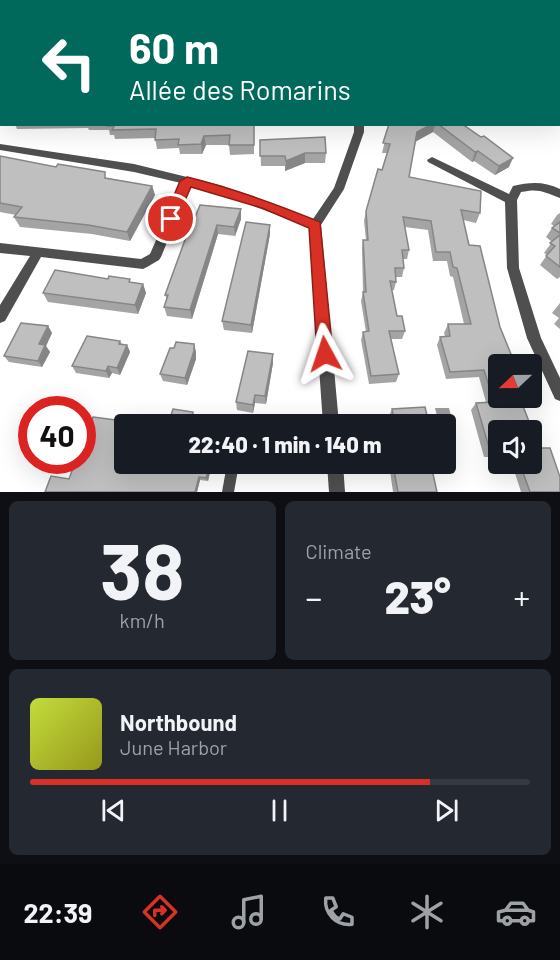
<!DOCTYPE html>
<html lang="en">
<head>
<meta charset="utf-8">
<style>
  body { margin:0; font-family:Barlow,sans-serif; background:#242831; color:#f1f3f6; height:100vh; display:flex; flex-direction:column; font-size:22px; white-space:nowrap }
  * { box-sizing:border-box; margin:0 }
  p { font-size:20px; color:#9ea1a6 }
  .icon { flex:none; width:33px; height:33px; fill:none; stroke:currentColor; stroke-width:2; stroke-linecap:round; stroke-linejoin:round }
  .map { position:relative; height:492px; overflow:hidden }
  .details { display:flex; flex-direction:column; gap:9px; padding:9px; background:#0d0f14; flex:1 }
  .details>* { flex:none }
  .top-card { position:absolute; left:0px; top:0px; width:561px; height:126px; box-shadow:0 6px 24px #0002; background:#00695c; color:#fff; overflow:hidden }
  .needle { width:39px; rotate:248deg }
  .fabs { position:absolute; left:488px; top:354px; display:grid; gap:12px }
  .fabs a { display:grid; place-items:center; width:54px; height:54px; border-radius:6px; background:#171b24; box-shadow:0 6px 24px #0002; font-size:30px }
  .speed { position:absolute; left:18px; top:396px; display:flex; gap:12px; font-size:30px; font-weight:700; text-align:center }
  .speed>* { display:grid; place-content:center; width:78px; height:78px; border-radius:50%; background:#171b24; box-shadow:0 6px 24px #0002; line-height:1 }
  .speed .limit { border:9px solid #d22; background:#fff; color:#111 }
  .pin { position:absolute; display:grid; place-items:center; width:51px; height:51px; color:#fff; margin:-26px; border:3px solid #fff; border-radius:50%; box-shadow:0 2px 6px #0007 }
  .me { position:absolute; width:66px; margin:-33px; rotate:355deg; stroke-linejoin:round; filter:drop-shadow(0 0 4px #0008) }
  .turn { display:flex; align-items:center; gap:21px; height:126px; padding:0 30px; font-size:27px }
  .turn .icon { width:78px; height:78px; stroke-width:2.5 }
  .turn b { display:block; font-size:42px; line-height:51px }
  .big { font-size:45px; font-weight:800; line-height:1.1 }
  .details .card { flex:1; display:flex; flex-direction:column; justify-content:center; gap:9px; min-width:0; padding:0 21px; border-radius:9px; background:#242831 }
  .details .dial { align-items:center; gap:0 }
  .dial b { font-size:78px; line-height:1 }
  .song { display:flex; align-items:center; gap:18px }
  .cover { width:72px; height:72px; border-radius:9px; background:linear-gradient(135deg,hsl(70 70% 55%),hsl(60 70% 35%)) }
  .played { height:6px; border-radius:3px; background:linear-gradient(90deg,#d93025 80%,#363941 80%) }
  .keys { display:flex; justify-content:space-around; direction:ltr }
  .heat { display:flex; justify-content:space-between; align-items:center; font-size:33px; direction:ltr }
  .details .tiles { flex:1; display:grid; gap:9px; grid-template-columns:1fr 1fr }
  .card:last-child { grid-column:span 2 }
  .trip { position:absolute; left:114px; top:414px; width:342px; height:60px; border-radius:6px; background:#171b24; box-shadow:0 6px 24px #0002; font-weight:800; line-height:60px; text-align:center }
  .dock { display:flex; height:96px; justify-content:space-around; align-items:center; background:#090b0e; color:#9ea1a6 }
  .dock .icon { width:42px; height:42px }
  .dock .on { color:#d93025 }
  .dock b { font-size:27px; color:#f1f3f6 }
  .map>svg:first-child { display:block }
</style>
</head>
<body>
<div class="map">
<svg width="560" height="492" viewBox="0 0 560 492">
  <rect width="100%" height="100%" fill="#fff"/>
  <polygon fill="#9d9d9d" points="435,408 449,408 456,434 452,434 450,438 446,437 446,424 439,424"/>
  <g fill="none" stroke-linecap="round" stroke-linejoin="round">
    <g fill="#4f4f4f" fill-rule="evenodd">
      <polygon points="380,0 386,0 385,2 380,2"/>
      <polygon points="482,0 488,0 488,2 483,2"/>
      <polygon points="248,415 275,420 277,424 236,424 238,420"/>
      <polygon points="227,464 239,464 234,492 222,492"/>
    </g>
    <g fill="#4f4f4f" fill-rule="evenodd">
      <polygon points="84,0 92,0 83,2"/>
      <rect x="166" y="0" width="8" height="2"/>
      <polygon points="252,0 260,0 260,2 253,2"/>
      <polygon points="540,0 548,0 549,2 541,2"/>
      <polygon points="0,144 134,164 187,177 223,186 319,222 321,225 315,229 216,192 190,186 161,257 159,260 147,267 143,269 41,257 5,321 0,323 0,305 30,256 0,253 0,243 141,259 150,254 181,183 134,172 0,150"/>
      <path d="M432 157 509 194 513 186C530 182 544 181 560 189V198C544 192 539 188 521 192L517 200 519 268 541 338 560 378V401L555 399 527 338 507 268 505 202 428 162 427 160Z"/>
    </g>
    <g fill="#4f4f4f" fill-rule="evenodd">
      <polygon points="316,0 324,0 324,2 317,2"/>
      <polygon points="354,124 364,124 364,132 344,189 321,225 339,424 323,424 309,225 334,188 354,132"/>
      <polygon points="327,464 343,464 345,492 329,492"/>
    </g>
  </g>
  <g fill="#a4a4a4">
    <polygon points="501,0 531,0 533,2 502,2"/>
    <rect x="0" y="100" width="2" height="23"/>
    <polygon points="15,124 254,124 254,154 230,155 229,145 206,145 202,154 180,154 179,148 157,149 155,138 115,139 114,135 110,135 109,130 89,130 88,128 17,129"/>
    <polygon points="389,124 463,124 509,167 495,175 474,161 472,162 433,132 415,141 409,177 480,213 476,223 463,220 498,364 560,492 521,492 512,464 531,464 498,430 498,457 484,457 471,410 476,403 486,402 479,377 446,379 437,345 440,337 445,336 444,333 448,324 464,324 453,277 450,276 447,261 433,261 428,230 405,227 409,250 407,259 403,259 404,268 402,277 396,277 396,282 394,290 392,290 397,316 405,331 402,339 391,339 399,374 396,382 369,384 361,340 363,332 366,332 361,301 363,292 362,249 363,240 366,240 364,221 366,211 382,170 387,153 382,153"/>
    <polygon points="260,140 326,153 325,163 305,163 285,171 285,166 261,166"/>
    <polygon points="0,156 56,167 107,178 152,186 155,195 130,241 92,234 20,227 14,217 16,215 0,212"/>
    <polygon points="560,213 560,277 557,279 540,265 547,255 544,253 552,242 546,237 552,228 554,226 551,224 557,215"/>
    <polygon points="194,215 241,219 235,236 218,234 192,319 167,316 164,307 167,299 165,295"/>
    <polygon points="270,225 270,234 252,333 224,330 222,321"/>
    <polygon points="131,282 143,284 146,293 138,314 48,302 43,293"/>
    <polygon points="560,303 560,329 554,324 559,318 552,313"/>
    <polygon points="48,326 52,333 46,346 50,352 42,367 9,362 4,356"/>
    <polygon points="120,341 122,344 127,345 130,352 120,375 112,373 109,378 76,373 72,366"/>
    <polygon points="194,344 196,352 196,359 187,385 163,381 160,374 174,348"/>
    <polygon points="273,354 273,363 266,404 255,403 253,413 237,410 236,402"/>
    <polygon points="392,409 429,424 390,424 389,416"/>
    <polygon points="124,424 211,468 208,481 200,480 197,492 45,492 69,479"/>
    <polygon points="392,464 437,464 438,465 433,472 437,492 393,492 390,471 393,466"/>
  </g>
  <g fill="#868686">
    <polygon points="2,38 2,55 0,58 0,41"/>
    <polygon points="432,124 435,124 433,132 415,142 417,132"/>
    <polygon points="204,136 206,145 202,154 201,144"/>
    <polygon points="478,151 474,161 472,162 475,152"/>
    <polygon points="305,153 305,163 285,171 286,161"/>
    <polygon points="513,158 509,167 495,175 499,166"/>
    <polygon points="152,186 155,195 130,241 127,232"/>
    <polygon points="241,209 241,219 235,236 234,227"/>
    <polygon points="217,225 218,234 192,319 190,310"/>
    <polygon points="270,225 270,234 252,333 251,325"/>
    <polygon points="143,284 146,293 138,314 135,305"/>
    <polygon points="48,326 52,333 46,346 50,352 42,367 38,361 39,344"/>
    <polygon points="194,344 196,352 196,359 187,385 185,378"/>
    <polygon points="127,345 130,352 120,375 117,368"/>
    <polygon points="273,354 273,363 266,404 265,396"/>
    <polygon points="108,366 112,373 109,378 106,371"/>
    <polygon points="255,395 255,403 253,413 253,405"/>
    <polygon points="193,412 194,416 192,424 190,424"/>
    <polygon points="210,464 211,468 208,481 206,478"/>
    <polygon points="199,477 200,480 197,492 195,492"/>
  </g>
  <g fill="#bfbfbf" stroke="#868686" stroke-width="1.5">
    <rect x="39" y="0" width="20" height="2"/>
    <rect x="97" y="0" width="54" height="2"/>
    <rect x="194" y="0" width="46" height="2"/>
    <polygon points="278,0 295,0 296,2 278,2"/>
    <polygon points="345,0 366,0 367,2 346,2"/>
    <polygon points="404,0 472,0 473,2 405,2"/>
    <polygon points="511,0 531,0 533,2 512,2"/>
    <polygon points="0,15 2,15 2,38 0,41"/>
    <rect x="0" y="100" width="2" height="13"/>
    <polygon points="108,124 254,124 254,145 229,145 230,135 204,136 201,144 178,145 179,139 155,140 156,129 112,130 114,126 107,126"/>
    <polygon points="389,124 432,124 417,132 409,177 481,191 480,213 461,210 469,245 480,246 500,327 515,364 498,364 498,398 520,398 539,448 550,448 560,477 560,492 530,492 520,464 531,464 531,430 498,430 498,450 490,451 476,403 494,402 484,370 450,372 440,337 450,336 448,324 471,324 457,268 453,267 450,252 436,252 431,221 403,217 409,250 402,250 404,268 395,268 396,282 390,281 397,316 402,316 405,331 389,331 399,374 371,376 363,332 369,331 363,292 366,292 363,240 368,240 366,211 378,169 382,170 390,144 383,143"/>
    <polygon points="438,124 462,124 481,137 484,136 513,158 499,166 478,151 475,152"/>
    <polygon points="325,137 326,153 305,153 286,161 285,156 260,156 260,140"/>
    <polygon points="0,156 56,167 58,164 105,172 105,178 152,186 127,232 88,225 14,217 22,207 0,203"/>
    <polygon points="200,205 241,209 234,227 217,225 190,310 164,307 168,295 165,295 194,215 196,215"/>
    <polygon points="246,222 270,225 251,325 222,321"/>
    <polygon points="560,222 560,233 552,228"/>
    <polygon points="560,235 560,267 546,256 555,246 550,243"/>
    <polygon points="55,270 108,279 109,276 130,279 129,282 143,284 135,305 43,293"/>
    <polygon points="21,323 48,326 39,344 45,345 38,361 4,356"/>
    <polygon points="87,336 120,341 119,344 127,345 117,368 108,366 106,371 72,366"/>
    <polygon points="176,342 194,344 194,351 185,378 160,374 170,348 174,348"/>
    <polygon points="248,351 273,354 265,396 255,395 253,405 236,402"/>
    <polygon points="425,407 429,424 395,424 392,409"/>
    <polygon points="173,409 193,412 190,424 168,424"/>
    <polygon points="93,417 146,424 124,424 124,464 210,464 206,478 199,477 195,492 45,492 51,476 69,479 76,460 82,460 82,444"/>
    <polygon points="397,464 437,464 438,465 431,465 437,492 398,492 393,465"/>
  </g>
  <path fill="#d93025" stroke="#8d1f18" stroke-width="1.5" d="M187 177C233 188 276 204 320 222L333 354 330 359 325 361 319 359 317 354 309 228 262 208 191 187 175 223H166L164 219 180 181Z"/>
</svg>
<div class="fabs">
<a><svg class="needle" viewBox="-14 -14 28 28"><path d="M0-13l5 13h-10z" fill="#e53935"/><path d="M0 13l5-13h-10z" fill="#9ea1a6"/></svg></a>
<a><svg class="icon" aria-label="sound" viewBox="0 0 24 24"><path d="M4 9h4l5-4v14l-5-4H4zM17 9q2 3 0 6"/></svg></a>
</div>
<div class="speed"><div class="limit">40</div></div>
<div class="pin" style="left:171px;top:219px;background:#d93025"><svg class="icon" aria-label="arrive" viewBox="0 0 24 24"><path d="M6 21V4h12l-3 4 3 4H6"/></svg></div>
<svg class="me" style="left:325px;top:354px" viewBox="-20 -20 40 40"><path d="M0-17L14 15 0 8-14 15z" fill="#d93025" stroke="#fff" stroke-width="4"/></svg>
<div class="trip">22:40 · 1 min · 140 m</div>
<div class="top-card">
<div class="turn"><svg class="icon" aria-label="left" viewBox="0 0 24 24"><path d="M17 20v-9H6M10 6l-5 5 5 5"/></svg><div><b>60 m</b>Allée des Romarins</div></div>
</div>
</div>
<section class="details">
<div class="tiles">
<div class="card dial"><b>38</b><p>km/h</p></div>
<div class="card"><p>Climate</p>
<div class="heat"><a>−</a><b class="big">23°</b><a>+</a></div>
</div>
<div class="card">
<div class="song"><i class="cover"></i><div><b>Northbound</b><p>June Harbor</p></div></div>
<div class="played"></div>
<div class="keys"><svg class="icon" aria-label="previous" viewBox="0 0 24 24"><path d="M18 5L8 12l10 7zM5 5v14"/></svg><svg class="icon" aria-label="pause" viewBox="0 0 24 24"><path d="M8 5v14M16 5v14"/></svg><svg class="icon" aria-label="next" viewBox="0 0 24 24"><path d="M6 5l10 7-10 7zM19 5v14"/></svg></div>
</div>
</div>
</section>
<nav class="dock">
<b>22:39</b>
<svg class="icon on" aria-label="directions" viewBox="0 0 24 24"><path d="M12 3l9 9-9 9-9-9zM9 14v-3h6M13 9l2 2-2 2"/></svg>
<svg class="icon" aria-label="music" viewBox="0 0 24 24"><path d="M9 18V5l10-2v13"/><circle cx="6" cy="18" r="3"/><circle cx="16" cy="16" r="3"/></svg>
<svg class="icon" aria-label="phone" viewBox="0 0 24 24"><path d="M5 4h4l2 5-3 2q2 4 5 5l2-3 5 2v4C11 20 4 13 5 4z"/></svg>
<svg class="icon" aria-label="climate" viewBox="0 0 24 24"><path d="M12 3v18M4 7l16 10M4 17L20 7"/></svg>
<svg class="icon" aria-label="car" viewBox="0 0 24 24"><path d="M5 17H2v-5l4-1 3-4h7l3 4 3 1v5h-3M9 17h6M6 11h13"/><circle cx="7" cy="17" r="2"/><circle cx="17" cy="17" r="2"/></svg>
</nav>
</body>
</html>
